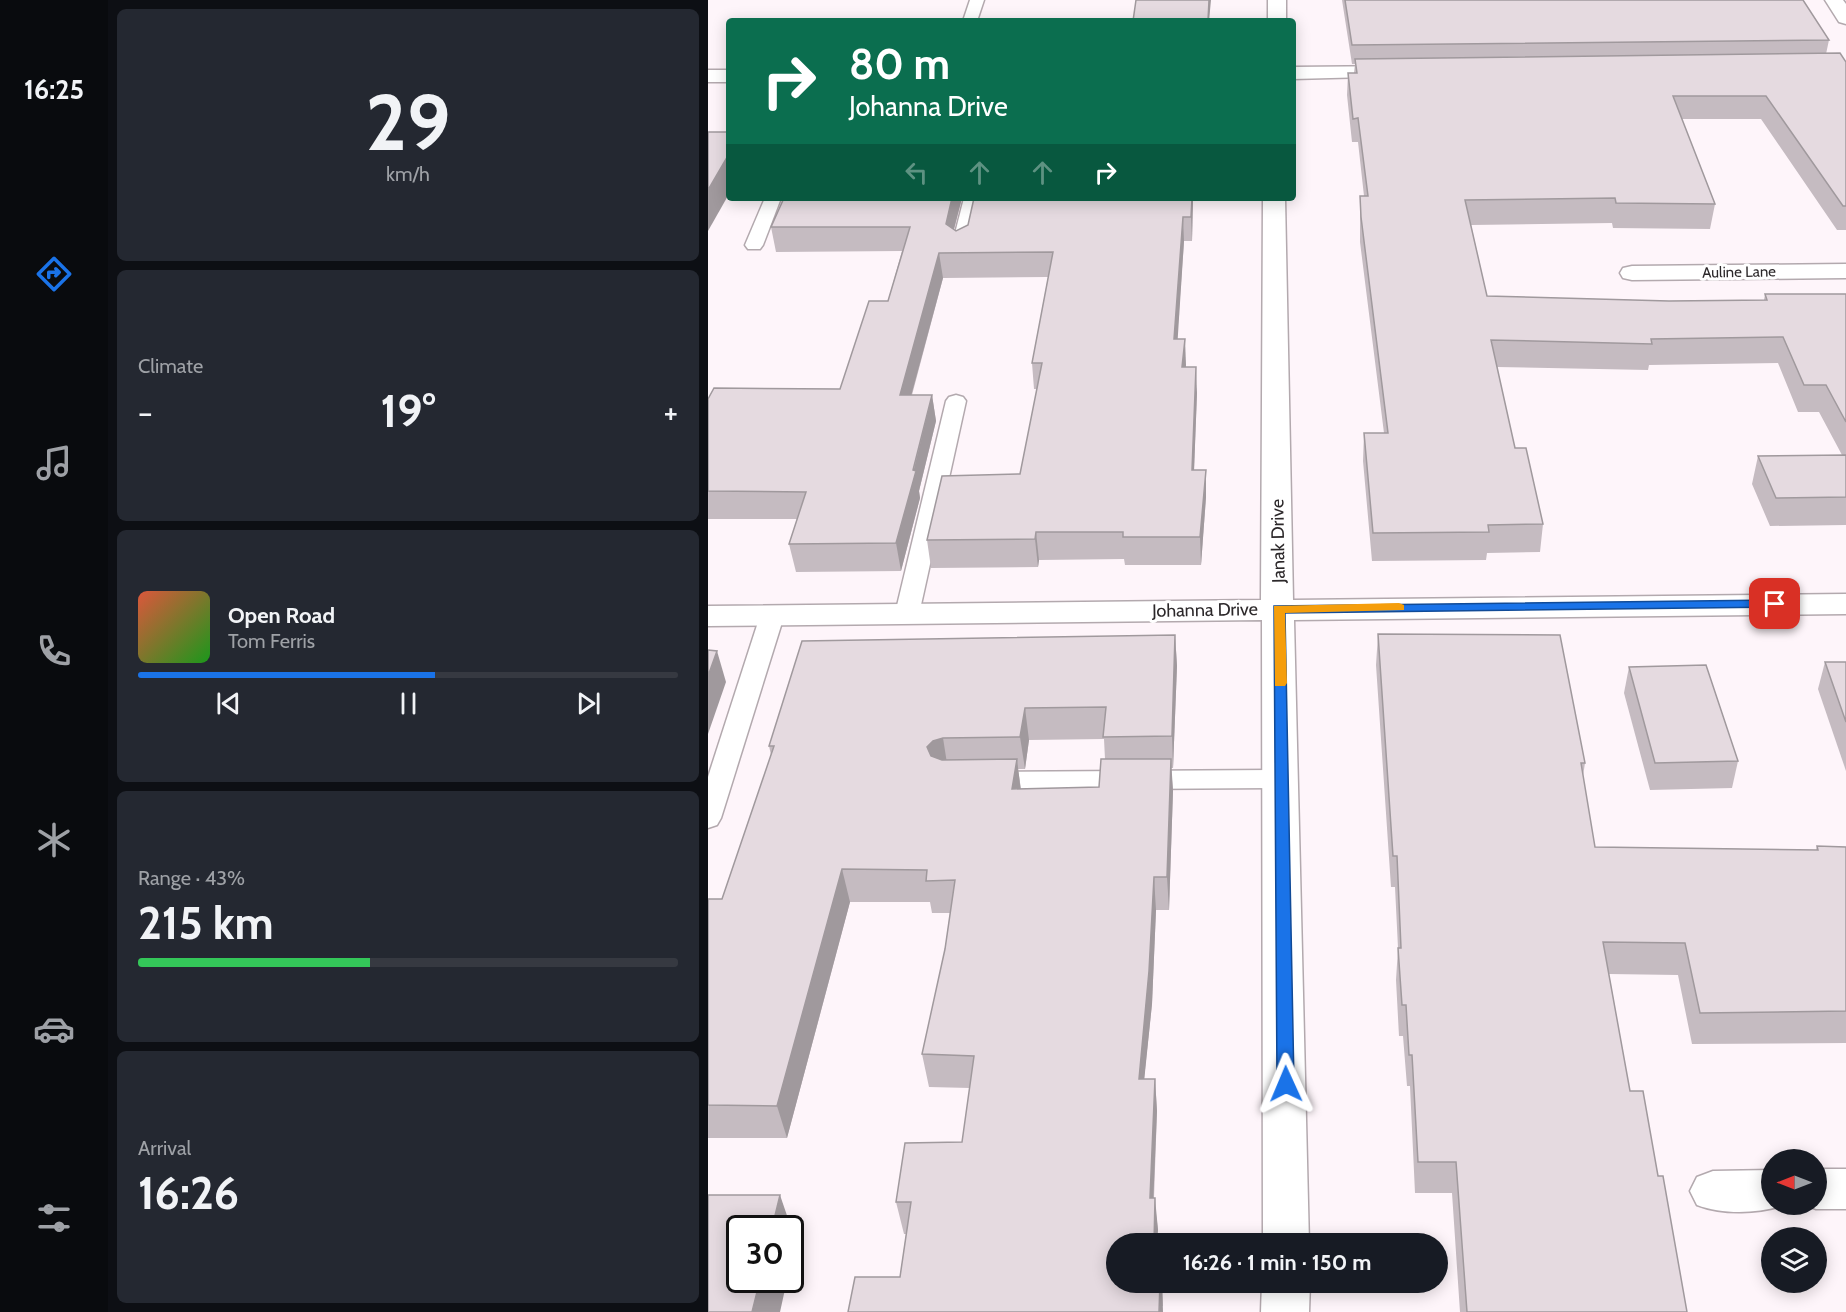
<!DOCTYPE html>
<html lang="en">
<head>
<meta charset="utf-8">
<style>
  body { margin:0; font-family:Cabin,sans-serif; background:#242831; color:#f1f3f6; height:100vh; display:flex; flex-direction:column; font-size:22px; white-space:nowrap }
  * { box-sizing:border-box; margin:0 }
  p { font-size:20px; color:#9ea1a6 }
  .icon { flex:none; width:33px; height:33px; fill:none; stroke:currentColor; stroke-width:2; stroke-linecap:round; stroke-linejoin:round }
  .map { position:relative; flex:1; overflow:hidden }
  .panel { display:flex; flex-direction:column; gap:9px; padding:9px; background:#0d0f14; width:600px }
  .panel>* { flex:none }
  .guide { position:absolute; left:18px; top:18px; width:570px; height:183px; border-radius:6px; box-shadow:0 3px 15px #0003; background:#0b6e4f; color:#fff; overflow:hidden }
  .needle { width:39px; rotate:270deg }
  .buttons { position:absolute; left:1053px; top:1149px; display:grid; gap:12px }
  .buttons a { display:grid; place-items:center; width:66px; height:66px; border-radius:50%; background:#171b24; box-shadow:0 3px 15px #0003; font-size:30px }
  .speed { position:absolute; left:18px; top:1215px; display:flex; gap:12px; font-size:30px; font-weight:700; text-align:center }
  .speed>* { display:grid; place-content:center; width:78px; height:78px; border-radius:50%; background:#171b24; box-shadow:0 3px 15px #0003; line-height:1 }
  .speed .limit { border:3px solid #111; border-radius:9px; background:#fff; color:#111 }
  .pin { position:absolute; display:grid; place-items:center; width:51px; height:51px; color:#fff; margin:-26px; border-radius:12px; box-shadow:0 3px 9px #0006 }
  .me { position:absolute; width:66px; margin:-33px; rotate:359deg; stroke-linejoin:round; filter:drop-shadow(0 0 4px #0008) }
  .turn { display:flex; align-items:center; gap:21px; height:126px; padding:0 24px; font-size:27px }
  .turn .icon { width:78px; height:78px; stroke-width:2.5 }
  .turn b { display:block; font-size:42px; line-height:51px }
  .lanes { display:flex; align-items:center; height:57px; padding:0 24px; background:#0003; justify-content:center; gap:30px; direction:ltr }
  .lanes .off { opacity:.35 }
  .big { font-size:45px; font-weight:700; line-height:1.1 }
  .panel .widget { flex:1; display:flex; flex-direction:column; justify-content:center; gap:9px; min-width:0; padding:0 21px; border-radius:9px; background:#242831 }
  .panel .dial { align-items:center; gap:0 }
  .dial b { font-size:78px; line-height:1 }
  .song { display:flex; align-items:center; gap:18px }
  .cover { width:72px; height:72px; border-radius:9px; background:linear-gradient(135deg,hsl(10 70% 55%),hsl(120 70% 35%)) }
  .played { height:6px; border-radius:3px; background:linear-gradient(90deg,#1a73e8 55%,#363941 55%) }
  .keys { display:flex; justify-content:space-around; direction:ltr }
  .heat { display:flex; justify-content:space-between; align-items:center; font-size:33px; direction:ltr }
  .charge { height:9px; border-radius:4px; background:linear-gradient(90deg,#34c759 43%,#363941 0) }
  .trip { position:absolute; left:398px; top:1233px; width:342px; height:60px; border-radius:30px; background:#171b24; box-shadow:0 3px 15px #0003; font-weight:700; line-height:60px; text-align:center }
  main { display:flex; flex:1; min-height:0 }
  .tab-bar { display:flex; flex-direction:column; width:108px; justify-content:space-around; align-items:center; background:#090b0e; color:#9ea1a6 }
  .tab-bar .icon { width:42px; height:42px }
  .tab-bar .selected { color:#1a73e8 }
  .tab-bar b { font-size:27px; color:#f1f3f6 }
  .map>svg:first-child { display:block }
</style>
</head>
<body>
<main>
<nav class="tab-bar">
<b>16:25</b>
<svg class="icon selected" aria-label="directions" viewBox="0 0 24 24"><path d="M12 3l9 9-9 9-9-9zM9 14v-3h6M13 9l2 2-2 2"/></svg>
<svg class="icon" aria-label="music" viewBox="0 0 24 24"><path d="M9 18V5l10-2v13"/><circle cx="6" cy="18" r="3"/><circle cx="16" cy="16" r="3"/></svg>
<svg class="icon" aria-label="phone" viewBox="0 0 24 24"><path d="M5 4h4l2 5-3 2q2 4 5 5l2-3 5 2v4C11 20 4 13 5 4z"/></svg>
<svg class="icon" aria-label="climate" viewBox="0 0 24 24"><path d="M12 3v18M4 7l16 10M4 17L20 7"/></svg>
<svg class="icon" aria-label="car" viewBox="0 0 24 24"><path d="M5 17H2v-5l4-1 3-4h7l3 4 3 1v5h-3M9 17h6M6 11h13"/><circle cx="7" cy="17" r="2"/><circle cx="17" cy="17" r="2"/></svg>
<svg class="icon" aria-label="filters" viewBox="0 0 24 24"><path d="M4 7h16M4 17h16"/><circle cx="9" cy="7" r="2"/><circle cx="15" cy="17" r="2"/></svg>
</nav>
<section class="panel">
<div class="widget dial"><b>29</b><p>km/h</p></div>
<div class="widget"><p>Climate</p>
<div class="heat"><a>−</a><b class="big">19°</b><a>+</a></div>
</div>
<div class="widget">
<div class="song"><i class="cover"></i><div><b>Open Road</b><p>Tom Ferris</p></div></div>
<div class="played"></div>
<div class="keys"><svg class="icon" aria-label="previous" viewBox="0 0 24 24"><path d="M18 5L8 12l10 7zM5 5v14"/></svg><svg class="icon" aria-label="pause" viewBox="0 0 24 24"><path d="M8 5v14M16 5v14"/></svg><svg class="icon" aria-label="next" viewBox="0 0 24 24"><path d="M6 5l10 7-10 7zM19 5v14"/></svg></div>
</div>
<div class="widget"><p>Range · 43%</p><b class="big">215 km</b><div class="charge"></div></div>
<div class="widget"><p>Arrival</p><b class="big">16:26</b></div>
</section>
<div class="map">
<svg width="1138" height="1312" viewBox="0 0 1138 1312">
  <rect width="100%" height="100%" fill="#fef5fa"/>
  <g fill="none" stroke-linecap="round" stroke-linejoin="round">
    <g stroke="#b3a9ae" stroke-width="3">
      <g id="lane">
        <polygon points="262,0 276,0 269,21 255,21"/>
        <polygon points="57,198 73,198 55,245 52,249 40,249 37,245"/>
        <polygon points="256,198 272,198 261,249 252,254 243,249"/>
        <polygon points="248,395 255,397 258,401 211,614 207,619 199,621 191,619 187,614 238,401 241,397"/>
        <polygon points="64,609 72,611 76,616 13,818 9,825 0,828 0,777 52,616 56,611"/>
        <polygon points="573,770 582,773 586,779 582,785 573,788 279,790 270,787 266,781 270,775 279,772"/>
      </g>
    </g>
    <g stroke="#b3a9ae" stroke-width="3">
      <g id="street">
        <rect x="560" y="0" width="18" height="21"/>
        <polygon points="1117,0 1135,0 1138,4 1138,24 1131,22"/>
        <polygon points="692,66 699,68 702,72 699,76 585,79 585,67"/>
        <rect x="0" y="70" width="21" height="12"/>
        <polygon points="555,198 577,198 585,600 1138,594 1138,614 586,620 601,1244 555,1244 554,620 0,626 0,606 553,600"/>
        <polygon points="1138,264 1138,278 924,280 915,278 912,273 915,268 924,266"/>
        <polygon points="1108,1169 1138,1169 1138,1209 1108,1209 1096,1204 1108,1204"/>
        <path d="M1064 1170V1204H1079C1052 1214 1015 1215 989 1205L982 1191 989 1177 1005 1171Z"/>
        <polygon points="554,1282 602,1282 601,1312 553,1312"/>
      </g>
    </g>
    <use href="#lane" fill="#fff" fill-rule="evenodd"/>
    <use href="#street" fill="#fff" fill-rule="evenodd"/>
  </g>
  <g fill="#c5bbc1" fill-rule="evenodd">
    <polygon points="634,0 1095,0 1121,40 1118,54 1138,62 1138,230 1129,230 1053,119 973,119 1007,204 1002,229 905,228 904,223 763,225 779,296 961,301 1056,300 1057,294 1138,294 1138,525 1062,526 1044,484 1050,456 1134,455 1111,412 1090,412 1070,363 941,365 940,370 789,367 807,448 835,524 832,552 779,553 778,560 664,561 655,461 656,433 676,433 652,242 652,196 656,196 650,142 644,142 639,95 640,73 646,73 647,64 644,64"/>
    <polygon points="76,198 254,198 246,230 248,231 485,198 484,241 476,241 469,339 478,367 489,393 486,470 498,497 493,565 417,565 416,559 331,560 330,567 223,568 219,540 312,474 329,389 326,389 324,363 340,277 235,278 204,395 224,395 228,421 211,491 212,498 193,571 88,572 81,544 89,519 0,519 0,399 132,389 180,301 194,251 68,252 63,227"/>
    <polygon points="670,634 877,763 875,776 887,847 1108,850 1109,846 1138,847 1138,1043 984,1044 970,975 901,974 922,1091 950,1176 979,1312 752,1312 744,1193 707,1193 702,1086 699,1086 695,1036 691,1036 688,980 690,948 687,887 683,887 668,665"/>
    <path d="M467 635 469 666 465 768H463L465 791 461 910H448L444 1004 436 1079H447L449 1111 446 1198 450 1230 408 1282H454L455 1306 192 1277 198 1234H196L188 1202 254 1142 262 1088 221 1087 214 1054 237 949 242 913H224L222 902H142L79 1138H0V899H14L63 755 61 746ZM396 739 397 759 391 787 313 789 310 769H317L321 740Z"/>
    <polygon points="1117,662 1138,662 1138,771 1110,689"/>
    <polygon points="921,667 1030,761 1024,788 942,790 916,693"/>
  </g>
  <g fill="#a0999d">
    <polygon points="501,0 503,0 501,21 500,21"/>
    <polygon points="21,154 21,194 0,231 0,190"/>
    <polygon points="244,198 254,198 241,248 238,224"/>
    <polygon points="484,198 485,198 484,241 483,217"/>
    <polygon points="475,217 476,241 468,365 466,339"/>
    <polygon points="231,253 235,278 196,422 192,395"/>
    <polygon points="477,339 478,365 475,393 474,367"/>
    <polygon points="488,367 489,393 485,497 484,470"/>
    <polygon points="224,395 228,421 211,491 212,498 193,571 188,543"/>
    <polygon points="498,470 498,497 493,565 492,537"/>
    <polygon points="328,532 331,560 330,567 327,539"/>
    <polygon points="467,635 469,666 465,768 464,736"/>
    <polygon points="9,651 18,682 0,734 0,676"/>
    <polygon points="317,708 321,740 317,769 312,737"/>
    <polygon points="235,738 240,770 230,773 219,747 225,741"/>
    <polygon points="309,759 313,792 304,789"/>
    <polygon points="463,759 465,791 461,910 459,877"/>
    <polygon points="134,869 142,902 79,1138 69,1106"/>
    <polygon points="446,877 448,910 444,1004 433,1111 431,1079"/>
    <polygon points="447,1079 449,1111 444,1230 442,1198"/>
    <polygon points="72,1195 88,1242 82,1265 82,1228 64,1228"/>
    <polygon points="447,1198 450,1230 449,1244 446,1244"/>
    <polygon points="52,1280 79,1280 72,1312 44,1312"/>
    <polygon points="452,1282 454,1282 455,1312 451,1312"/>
  </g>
  <g fill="#e5dae0" stroke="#a0999d" stroke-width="1.5">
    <polygon points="428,0 501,0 500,21 425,21"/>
    <polygon points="637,0 1095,0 1121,40 644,45"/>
    <polygon points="1132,53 1138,62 1138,206 1135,206 1058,96 965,96 1007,204 908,203 907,198 757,200 779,296 961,301 1059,300 1057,294 1138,294 1138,422 1118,385 1096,385 1075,337 943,339 944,344 783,340 807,448 818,448 835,524 780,525 781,532 665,533 656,433 680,433 653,217 652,196 660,196 650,118 645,119 640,73 649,73 647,59"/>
    <polygon points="0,132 21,132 21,154 0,190"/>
    <polygon points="76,198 244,198 238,224 248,231 260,225 266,198 484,198 483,217 475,217 466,339 477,339 474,367 488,367 484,470 498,470 492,537 415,537 415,532 328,532 327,539 219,540 234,476 312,474 334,363 324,363 345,252 231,253 192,395 224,395 205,470 208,471 188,543 81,544 98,492 0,491 0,399 6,388 132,389 161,301 180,301 202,227 63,227"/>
    <polygon points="1138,455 1138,497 1068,498 1050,456"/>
    <polygon points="670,634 852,635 877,763 873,763 887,847 1110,850 1109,846 1138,847 1138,1011 992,1013 977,943 895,942 922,1091 935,1091 950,1176 955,1176 979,1312 759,1312 748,1162 710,1162 704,1055 701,1055 698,1005 694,1005 690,948 693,948 689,856 685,856"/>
    <polygon points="467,635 464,736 395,737 398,707 317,708 312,737 235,738 225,741 219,747 223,756 234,760 309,759 304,789 391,787 393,759 463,759 459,877 446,877 441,971 431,1079 447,1079 442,1198 447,1198 446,1244 408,1244 408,1282 452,1282 451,1312 140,1312 147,1277 192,1277 203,1202 188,1202 197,1143 254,1142 266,1056 214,1054 237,949 247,880 218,881 219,870 134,869 69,1106 0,1105 0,899 14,899 66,746 61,746 94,641"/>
    <polygon points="0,650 9,651 0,676"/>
    <polygon points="1117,662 1138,662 1138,722"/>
    <polygon points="998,665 1030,761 947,763 921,667"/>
    <polygon points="0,1195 72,1195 64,1228 32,1228 32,1280 52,1280 44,1312 0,1312"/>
  </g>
  <polygon fill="#1a73e8" stroke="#114b97" stroke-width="1.5" points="1067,600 1074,604 1072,607 577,613 586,1084 584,1089 578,1092 571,1089 569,1084 566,606"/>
  <polygon fill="#f59e0b" points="691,603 696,605 696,610 577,613 579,683 577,686 567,686 566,606"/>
  <g text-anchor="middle" stroke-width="6" stroke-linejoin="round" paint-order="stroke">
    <g font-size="15" fill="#2c282a" stroke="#fff">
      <text transform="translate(1031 272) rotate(-1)" y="5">Auline Lane</text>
    </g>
    <g font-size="18" fill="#2c282a" stroke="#fff">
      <text transform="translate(570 541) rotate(-91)" y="6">Janak Drive</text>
      <text transform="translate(497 610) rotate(-1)" y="6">Johanna Drive</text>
    </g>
  </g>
</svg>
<div class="buttons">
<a><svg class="needle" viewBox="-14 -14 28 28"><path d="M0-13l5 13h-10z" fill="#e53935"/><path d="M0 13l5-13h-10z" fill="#9ea1a6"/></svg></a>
<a><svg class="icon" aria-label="layers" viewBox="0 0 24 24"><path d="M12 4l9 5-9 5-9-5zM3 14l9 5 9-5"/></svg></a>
</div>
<div class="speed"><div class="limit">30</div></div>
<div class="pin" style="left:1067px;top:604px;background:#d93025"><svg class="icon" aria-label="arrive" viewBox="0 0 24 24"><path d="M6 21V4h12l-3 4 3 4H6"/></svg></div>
<svg class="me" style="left:578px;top:1084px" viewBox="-20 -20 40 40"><path d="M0-17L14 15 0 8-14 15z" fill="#1a73e8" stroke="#fff" stroke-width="4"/></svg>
<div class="trip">16:26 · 1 min · 150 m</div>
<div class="guide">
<div class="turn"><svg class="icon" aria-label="right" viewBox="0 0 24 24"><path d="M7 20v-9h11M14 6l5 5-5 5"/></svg><div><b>80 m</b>Johanna Drive</div></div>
<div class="lanes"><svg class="icon off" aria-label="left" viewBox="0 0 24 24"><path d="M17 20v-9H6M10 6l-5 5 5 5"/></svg><svg class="icon off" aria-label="ahead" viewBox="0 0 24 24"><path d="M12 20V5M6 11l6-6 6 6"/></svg><svg class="icon off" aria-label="ahead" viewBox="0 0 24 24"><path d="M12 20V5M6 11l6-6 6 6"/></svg><svg class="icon" aria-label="right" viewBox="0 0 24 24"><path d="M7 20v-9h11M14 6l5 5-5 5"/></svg></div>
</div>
</div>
</main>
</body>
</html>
